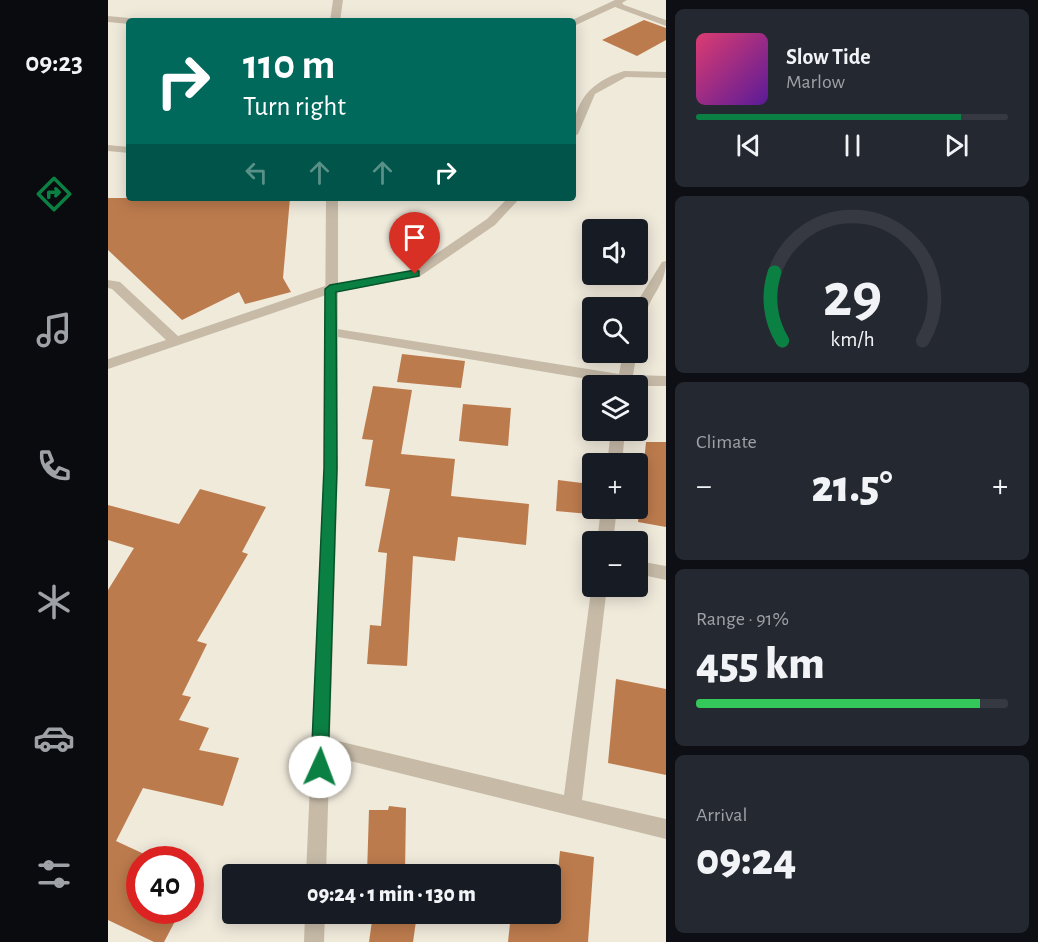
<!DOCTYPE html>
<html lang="en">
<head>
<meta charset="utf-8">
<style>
  body { margin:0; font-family:"Alegreya Sans",sans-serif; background:#242831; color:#f1f3f6; height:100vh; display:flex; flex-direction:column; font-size:22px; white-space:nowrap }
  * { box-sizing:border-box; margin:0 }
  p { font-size:20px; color:#9ea1a6 }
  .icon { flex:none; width:33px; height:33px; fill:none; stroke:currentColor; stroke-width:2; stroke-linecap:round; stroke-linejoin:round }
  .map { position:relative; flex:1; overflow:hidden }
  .side { display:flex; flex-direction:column; gap:9px; padding:9px; background:#0d0f14; width:372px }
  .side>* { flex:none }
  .guide { position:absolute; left:18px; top:18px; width:450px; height:183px; border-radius:6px; box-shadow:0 3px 15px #0003; background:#00695c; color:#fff; overflow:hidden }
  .buttons { position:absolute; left:474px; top:219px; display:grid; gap:12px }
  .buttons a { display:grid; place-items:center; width:66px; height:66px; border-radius:6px; background:#171b24; box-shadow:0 3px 15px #0003; font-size:30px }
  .speed { position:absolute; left:18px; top:846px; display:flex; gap:12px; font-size:30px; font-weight:700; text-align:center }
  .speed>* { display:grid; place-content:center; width:78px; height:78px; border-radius:50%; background:#171b24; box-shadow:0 3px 15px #0003; line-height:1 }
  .speed .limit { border:9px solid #d22; background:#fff; color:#111 }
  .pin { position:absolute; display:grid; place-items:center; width:51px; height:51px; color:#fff; margin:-62px -26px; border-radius:50% 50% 50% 0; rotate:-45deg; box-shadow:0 0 6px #0007 }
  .pin .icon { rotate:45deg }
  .me { position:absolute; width:66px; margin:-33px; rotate:2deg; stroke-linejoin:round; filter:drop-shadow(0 0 4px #0008) }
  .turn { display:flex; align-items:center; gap:21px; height:126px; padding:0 18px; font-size:27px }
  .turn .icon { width:78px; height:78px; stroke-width:2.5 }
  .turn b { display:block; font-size:42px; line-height:51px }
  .lanes { display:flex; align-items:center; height:57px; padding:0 18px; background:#0003; justify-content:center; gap:30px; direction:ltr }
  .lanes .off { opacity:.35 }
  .big { font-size:45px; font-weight:800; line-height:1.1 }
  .side .tile { flex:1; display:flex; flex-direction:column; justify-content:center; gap:9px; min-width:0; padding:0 21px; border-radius:9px; background:#242831 }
  .side .dial { align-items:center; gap:0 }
  .dial svg { height:156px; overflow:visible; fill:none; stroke:#363941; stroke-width:7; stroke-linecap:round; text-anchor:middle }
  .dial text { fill:#f1f3f6; stroke:none }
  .song { display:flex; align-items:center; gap:18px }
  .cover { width:72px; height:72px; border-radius:9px; background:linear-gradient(135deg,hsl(340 70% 55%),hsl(270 70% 35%)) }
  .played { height:6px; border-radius:3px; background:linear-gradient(90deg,#0b8043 85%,#363941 85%) }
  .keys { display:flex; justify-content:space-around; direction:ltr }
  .heat { display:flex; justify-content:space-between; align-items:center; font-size:33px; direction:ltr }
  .charge { height:9px; border-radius:4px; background:linear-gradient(90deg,#34c759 91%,#363941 0) }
  .trip { position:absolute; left:114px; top:864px; width:339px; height:60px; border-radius:6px; background:#171b24; box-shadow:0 3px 15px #0003; font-weight:800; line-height:60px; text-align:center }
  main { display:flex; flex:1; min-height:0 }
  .menu { display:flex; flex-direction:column; width:108px; justify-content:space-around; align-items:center; background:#090b0e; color:#9ea1a6 }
  .menu .icon { width:42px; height:42px }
  .menu .current { color:#0b8043 }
  .menu b { font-size:27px; color:#f1f3f6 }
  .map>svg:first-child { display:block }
</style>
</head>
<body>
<main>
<nav class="menu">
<b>09:23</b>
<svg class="icon current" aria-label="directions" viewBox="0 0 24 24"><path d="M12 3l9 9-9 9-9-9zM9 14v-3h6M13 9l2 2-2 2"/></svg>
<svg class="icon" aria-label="music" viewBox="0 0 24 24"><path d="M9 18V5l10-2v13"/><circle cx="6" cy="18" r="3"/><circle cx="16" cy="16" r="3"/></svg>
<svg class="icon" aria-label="phone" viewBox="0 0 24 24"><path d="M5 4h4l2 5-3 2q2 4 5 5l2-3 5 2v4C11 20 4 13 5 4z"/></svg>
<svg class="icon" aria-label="climate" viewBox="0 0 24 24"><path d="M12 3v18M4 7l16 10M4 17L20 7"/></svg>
<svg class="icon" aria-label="car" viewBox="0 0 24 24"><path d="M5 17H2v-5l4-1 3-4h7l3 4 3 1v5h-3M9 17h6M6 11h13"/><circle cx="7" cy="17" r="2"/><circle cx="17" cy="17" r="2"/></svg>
<svg class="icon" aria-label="filters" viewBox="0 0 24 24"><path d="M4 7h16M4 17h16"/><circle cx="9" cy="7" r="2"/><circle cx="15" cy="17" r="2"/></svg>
</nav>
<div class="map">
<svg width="558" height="942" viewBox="0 0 558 942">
  <rect width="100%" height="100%" fill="#f0eadb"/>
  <g fill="#bc7b4d">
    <polygon points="536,20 558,28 558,40 529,56 494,40"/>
    <polygon points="0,198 182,198 175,278 183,292 137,304 131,292 74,320 0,250"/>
    <polygon points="294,354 357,361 353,388 289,382"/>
    <polygon points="265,386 304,390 293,454 347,459 343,496 421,504 418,545 350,537 347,561 305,556 299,666 259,664 262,625 273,626 279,553 270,552 282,489 257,486 265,440 254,439"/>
    <polygon points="355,404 403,408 400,446 351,441"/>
    <polygon points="538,442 558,442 558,527 530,522"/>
    <polygon points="450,480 482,484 481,514 448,511"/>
    <polygon points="92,489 158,507 134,552 140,554 89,641 99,644 74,695 83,697 71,720 101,728 91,750 131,758 115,806 35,788 8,841 49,860 32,860 32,910 73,910 56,942 46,942 0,920 0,590 26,548 0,540 0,505 71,524"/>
    <polygon points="508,679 558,689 558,775 500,763"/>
    <polygon points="281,806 298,808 297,874 259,874 261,810 280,810"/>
    <polygon points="452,851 486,857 480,942 400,942 403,914 446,914"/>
    <polygon points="265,914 309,914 305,942 261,942"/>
  </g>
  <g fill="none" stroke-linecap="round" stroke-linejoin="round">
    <g fill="#c7bba8" fill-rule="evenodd">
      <polygon points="507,0 519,0 514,3 516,5 558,20 558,26 507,7 468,25 465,26 465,21 462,21"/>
      <polygon points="0,16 21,18 26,21 21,21 21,24 0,22"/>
      <path d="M516 71 558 72V78L518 77 487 94 470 134 465 137C465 102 482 82 516 71Z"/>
      <polygon points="0,145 21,147 21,153 0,151"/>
      <polygon points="400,198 412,198 387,225 311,277 224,293 0,369 0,359 58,340 4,289 0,288 0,280 12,282 70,336 217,286 303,271 379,219"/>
      <path d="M558 261C558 287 540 295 537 320L530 324V308L526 307 554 262Z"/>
      <polygon points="223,328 511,374 515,352 529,352 525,375 558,376 558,386 509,386 509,384 218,335 216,332"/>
      <polygon points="503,430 517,430 514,464 499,464"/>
      <polygon points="493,508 509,508 505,542 489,542"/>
      <polygon points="530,561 558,566 558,580 530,574"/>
      <polygon points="484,583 484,586 499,586 474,800 558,819 558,839 206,752 204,746 206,740 213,737 456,795"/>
    </g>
    <g fill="#c7bba8" fill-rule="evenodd">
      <polygon points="225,0 235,0 232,21 222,21"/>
      <polygon points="218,198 230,198 230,468 218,874 198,874 216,468"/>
      <polygon points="197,914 217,914 216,942 196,942"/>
    </g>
  </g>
  <polygon fill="#0b8043" stroke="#07532c" stroke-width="1.5" points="307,270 311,271 311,276 228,292 229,468 220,767 218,773 212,775 206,773 203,767 216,468 217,289 222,285"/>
</svg>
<div class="buttons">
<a><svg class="icon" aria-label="sound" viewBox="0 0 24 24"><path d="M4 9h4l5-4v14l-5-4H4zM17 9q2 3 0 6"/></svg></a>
<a><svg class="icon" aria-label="search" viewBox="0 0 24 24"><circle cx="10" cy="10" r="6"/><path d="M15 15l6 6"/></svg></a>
<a><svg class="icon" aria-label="layers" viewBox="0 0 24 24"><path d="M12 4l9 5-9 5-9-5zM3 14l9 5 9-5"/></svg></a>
<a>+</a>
<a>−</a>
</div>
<div class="speed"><div class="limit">40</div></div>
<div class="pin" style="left:307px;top:274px;background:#d93025"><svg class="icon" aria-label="arrive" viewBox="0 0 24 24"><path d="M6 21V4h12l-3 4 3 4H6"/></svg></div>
<svg class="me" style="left:212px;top:767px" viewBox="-20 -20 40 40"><circle r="19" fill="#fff"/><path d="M0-13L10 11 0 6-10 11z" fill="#0b8043"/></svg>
<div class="trip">09:24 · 1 min · 130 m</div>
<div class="guide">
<div class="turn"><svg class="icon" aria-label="right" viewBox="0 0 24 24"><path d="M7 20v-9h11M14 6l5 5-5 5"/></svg><div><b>110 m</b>Turn right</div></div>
<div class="lanes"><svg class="icon off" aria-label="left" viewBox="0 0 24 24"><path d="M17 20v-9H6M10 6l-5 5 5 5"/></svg><svg class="icon off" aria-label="ahead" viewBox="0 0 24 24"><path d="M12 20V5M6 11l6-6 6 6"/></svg><svg class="icon off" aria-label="ahead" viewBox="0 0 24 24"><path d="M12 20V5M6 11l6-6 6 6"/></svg><svg class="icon" aria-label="right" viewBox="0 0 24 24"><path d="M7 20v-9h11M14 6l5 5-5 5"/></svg></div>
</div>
</div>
<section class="side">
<div class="tile">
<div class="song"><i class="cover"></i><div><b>Slow Tide</b><p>Marlow</p></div></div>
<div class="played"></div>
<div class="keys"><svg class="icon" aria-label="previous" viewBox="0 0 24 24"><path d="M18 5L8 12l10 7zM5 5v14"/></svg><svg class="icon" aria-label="pause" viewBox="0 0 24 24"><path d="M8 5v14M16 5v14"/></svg><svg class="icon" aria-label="next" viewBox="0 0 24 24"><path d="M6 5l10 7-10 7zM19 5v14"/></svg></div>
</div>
<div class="tile dial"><svg viewBox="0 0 100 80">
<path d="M14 69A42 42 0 1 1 86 69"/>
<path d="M14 69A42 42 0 0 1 10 34" stroke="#0b8043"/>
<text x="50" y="56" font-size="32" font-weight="700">29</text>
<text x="50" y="72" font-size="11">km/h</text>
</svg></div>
<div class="tile"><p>Climate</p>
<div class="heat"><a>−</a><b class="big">21.5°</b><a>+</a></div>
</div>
<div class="tile"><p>Range · 91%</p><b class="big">455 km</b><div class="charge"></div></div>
<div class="tile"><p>Arrival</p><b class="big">09:24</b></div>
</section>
</main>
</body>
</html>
